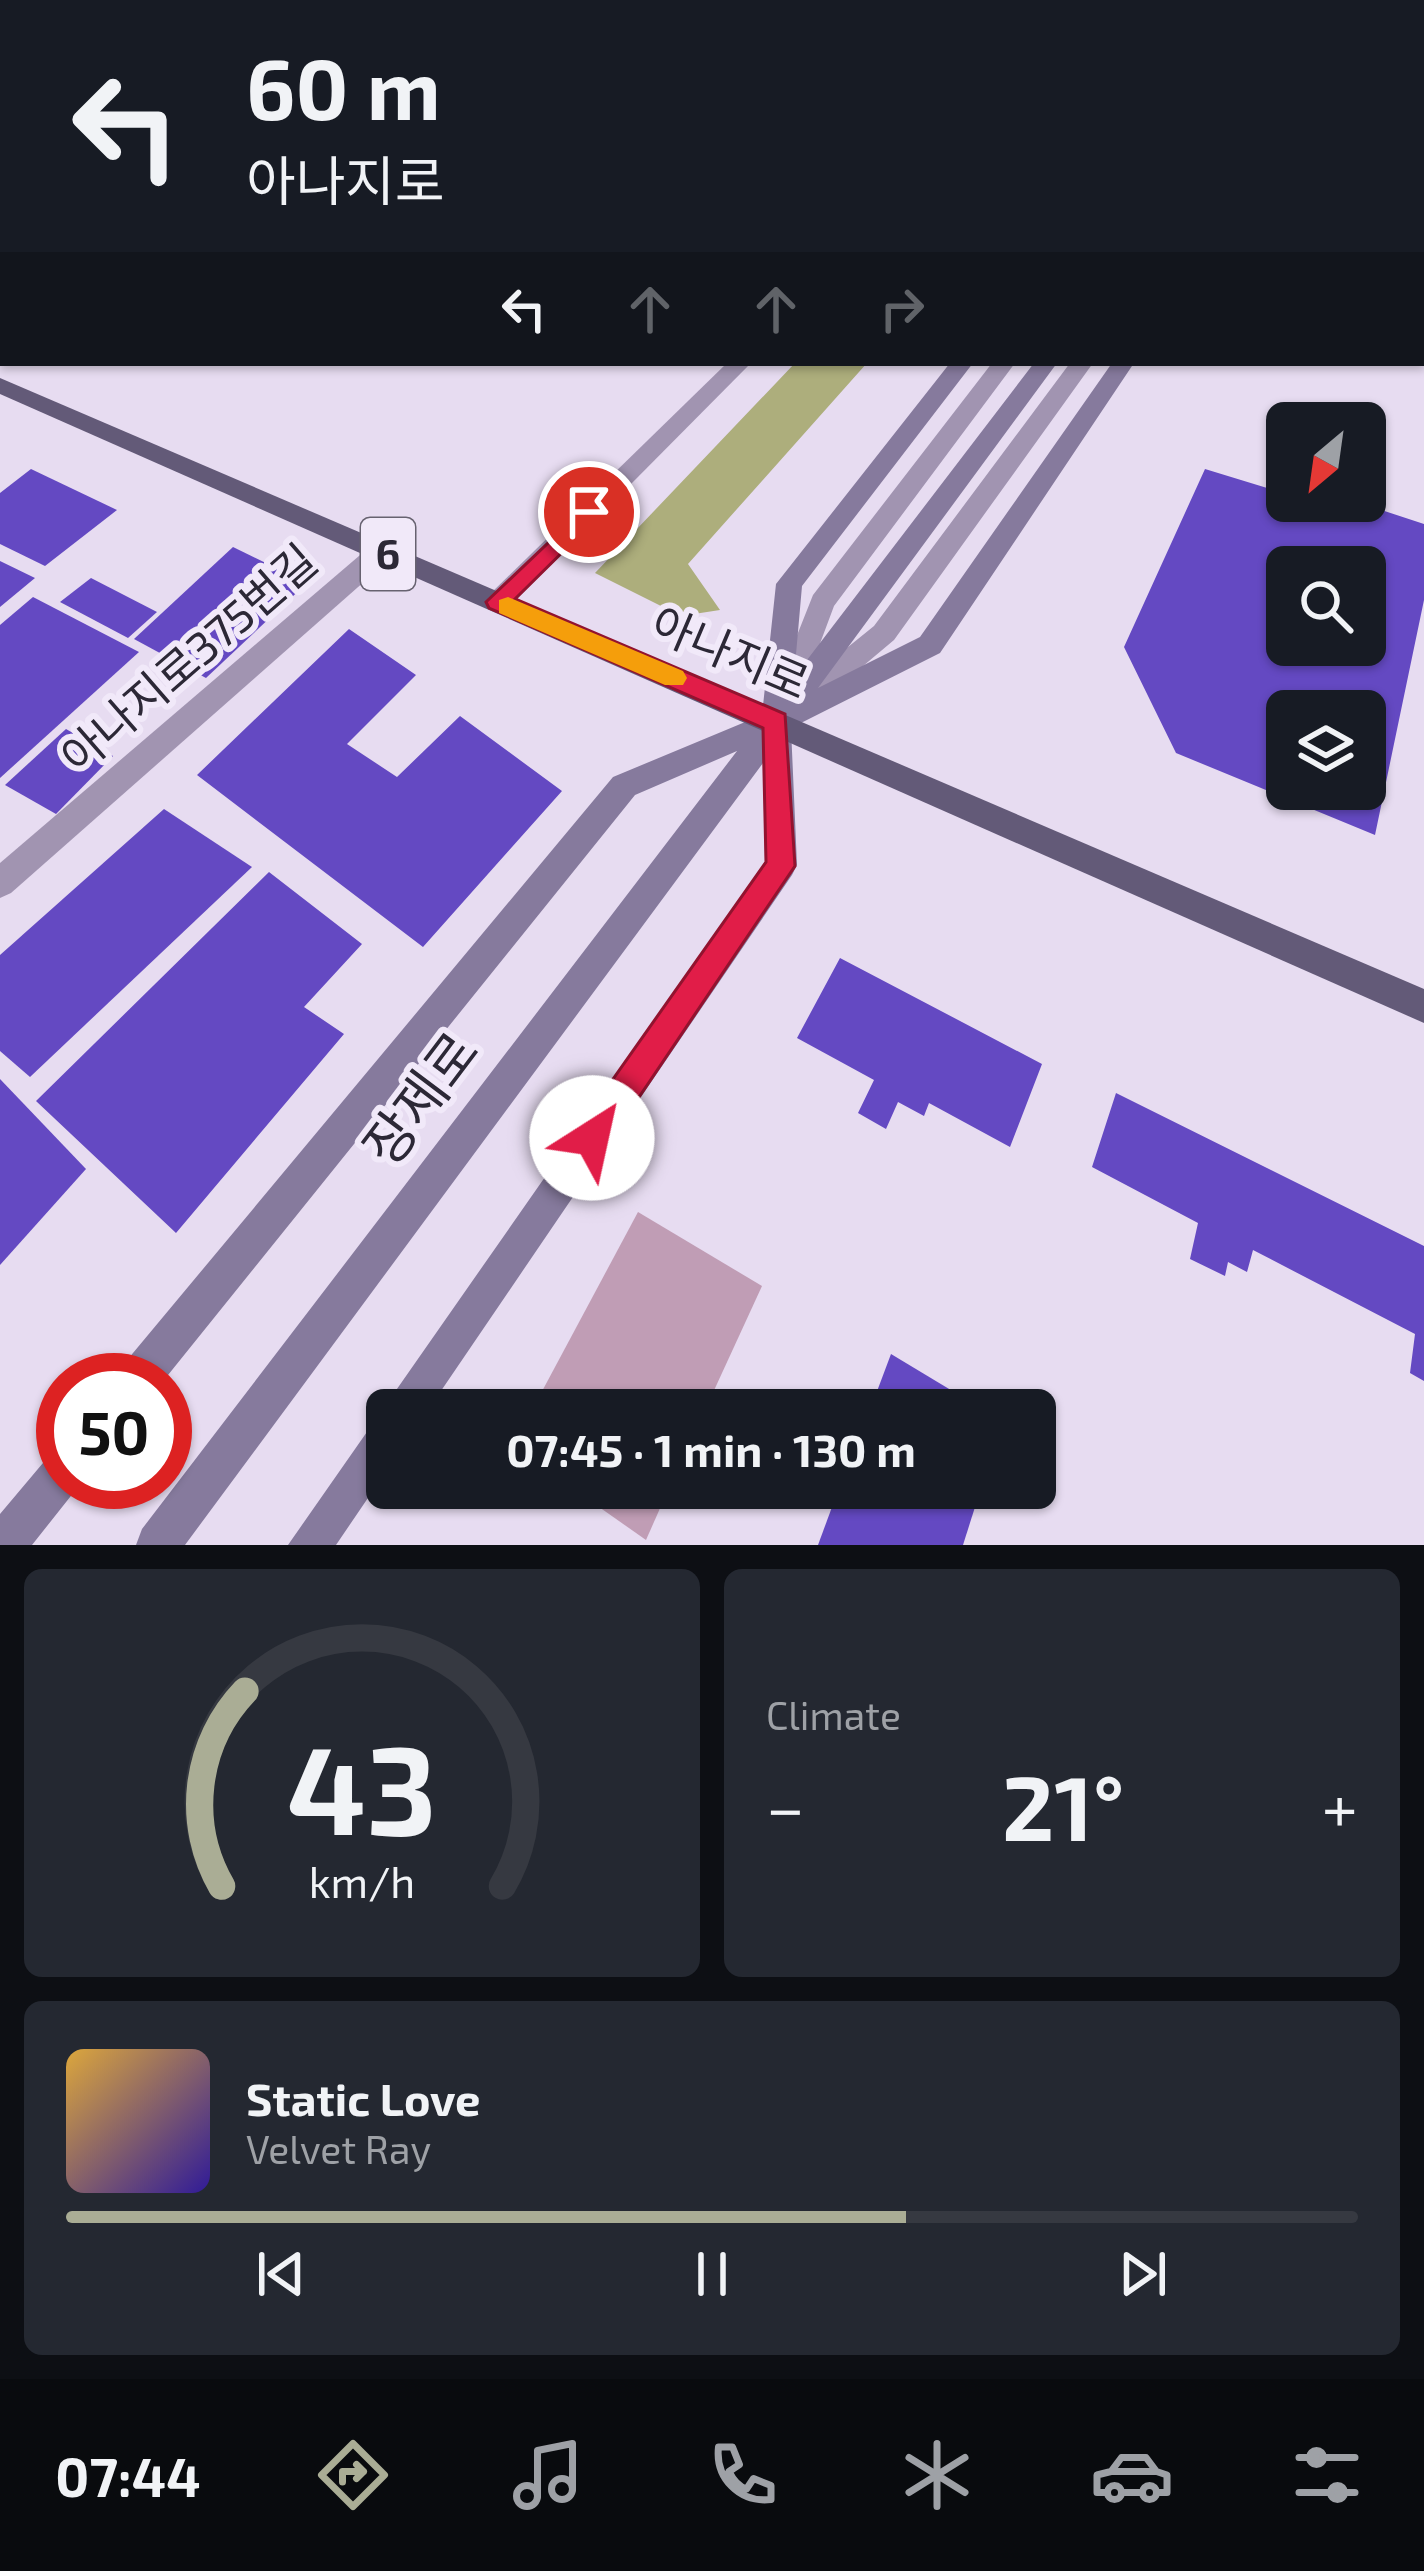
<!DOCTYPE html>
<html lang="en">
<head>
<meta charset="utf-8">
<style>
  body { margin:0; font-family:"Exo 2","Noto Sans KR",sans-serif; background:#242831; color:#f1f3f6; height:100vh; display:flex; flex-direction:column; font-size:45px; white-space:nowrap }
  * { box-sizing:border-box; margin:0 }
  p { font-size:39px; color:#9ea1a6 }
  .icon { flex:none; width:66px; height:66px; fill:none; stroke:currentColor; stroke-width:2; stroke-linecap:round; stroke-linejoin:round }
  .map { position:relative; height:1545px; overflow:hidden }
  .details { display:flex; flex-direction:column; gap:24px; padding:24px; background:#0d0f14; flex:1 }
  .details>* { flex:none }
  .top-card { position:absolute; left:0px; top:0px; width:1425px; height:366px; box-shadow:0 3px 9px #0004; background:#171b24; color:#f1f3f6; overflow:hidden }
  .needle { width:78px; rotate:209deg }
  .fabs { position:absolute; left:1266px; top:402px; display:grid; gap:24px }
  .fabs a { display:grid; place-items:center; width:120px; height:120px; border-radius:18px; background:#171b24; box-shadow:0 3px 9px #0004; font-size:60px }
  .speed { position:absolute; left:36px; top:1353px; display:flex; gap:24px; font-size:60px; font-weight:700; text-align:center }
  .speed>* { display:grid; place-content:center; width:156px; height:156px; border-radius:50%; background:#171b24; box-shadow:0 3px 9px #0004; line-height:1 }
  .speed .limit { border:18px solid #d22; background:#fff; color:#111 }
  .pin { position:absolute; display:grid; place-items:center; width:102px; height:102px; color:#fff; margin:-51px; border:6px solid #fff; border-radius:50%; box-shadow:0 3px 12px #0007 }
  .me { position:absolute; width:132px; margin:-66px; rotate:35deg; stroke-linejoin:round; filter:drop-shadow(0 0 9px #0008) }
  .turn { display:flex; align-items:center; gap:42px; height:252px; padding:0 48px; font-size:54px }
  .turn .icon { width:156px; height:156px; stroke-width:2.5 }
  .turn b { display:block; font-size:84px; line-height:102px }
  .lanes { display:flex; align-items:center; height:114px; padding:0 48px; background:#0003; justify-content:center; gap:60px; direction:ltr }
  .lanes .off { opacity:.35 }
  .big { font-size:90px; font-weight:700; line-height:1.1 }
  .details .tile { flex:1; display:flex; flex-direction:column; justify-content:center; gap:18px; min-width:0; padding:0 42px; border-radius:18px; background:#242831 }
  .details .dial { align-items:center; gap:0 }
  .dial svg { height:312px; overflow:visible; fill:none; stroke:#363941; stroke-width:7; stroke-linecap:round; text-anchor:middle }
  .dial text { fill:#f1f3f6; stroke:none }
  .song { display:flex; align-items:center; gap:36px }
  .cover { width:144px; height:144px; border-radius:18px; background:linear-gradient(135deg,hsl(40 70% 55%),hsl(250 70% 35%)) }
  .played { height:12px; border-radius:6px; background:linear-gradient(90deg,#aaad95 65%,#363941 65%) }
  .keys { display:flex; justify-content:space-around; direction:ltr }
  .heat { display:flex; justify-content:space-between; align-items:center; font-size:66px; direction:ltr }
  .details .tiles { flex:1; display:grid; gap:24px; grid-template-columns:1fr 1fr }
  .tile:last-child { grid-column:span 2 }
  .trip { position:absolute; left:366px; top:1389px; width:690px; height:120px; border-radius:18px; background:#171b24; box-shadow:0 3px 9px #0004; font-weight:700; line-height:120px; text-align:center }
  .menu { display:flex; height:192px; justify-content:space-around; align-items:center; background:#090b0e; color:#9ea1a6 }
  .menu .icon { width:84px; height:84px }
  .menu .selected { color:#aaad95 }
  .menu b { font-size:54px; color:#f1f3f6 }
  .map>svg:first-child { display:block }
</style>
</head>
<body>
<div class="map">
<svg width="1424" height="1545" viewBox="0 0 1424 1545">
  <rect width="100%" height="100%" fill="#e7dcf1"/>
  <g fill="#c09db5">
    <polygon points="638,1212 762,1286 705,1410 532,1410"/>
    <polygon points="572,1488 669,1488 646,1540"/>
  </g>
  <polygon fill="#adae7c" points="795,363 867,363 688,564 720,610 681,616 595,573"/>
  <g fill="#6449c2" fill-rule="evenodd">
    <polygon points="31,469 117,510 45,566 0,544 0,493"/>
    <path d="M1205 469 1287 494V501H1354L1424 524V600L1375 835 1176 753 1124 647ZM1287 567H1365V645H1287ZM1287 711H1365V789H1287Z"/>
    <polygon points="233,547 307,583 206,678 134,639"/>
    <polygon points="0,561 35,578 0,607"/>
    <polygon points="91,578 157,612 128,638 60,602"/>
    <polygon points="33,597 139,652 0,778 0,625"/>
    <polygon points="349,629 416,675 347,744 397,777 460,716 562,791 423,947 197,775"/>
    <polygon points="66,729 113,756 56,814 5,785"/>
    <polygon points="164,809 252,867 30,1077 0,1051 0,955"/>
    <polygon points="269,872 362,944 304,1007 344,1034 176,1233 36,1101"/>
    <polygon points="840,958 1042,1064 1010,1147 929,1103 924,1116 898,1102 886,1129 858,1113 874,1080 797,1038"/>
    <polygon points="0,1079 86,1169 0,1265"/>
    <polygon points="1116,1093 1424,1246 1424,1381 1410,1373 1415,1334 1253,1250 1247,1272 1228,1262 1225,1276 1190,1259 1198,1223 1092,1167"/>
    <polygon points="891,1354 984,1410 870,1410"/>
    <polygon points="839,1488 981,1488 963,1545 818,1545"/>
  </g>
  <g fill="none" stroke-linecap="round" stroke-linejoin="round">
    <g fill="#a194b1" fill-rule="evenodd">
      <polygon points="85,0 106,0 83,3"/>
      <polygon points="424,0 450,0 452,3 426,3"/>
      <polygon points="3,37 3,48 0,49 0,38"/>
      <rect x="0" y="128" width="3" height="12"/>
      <rect x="1422" y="249" width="2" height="12"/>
      <polygon points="727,363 751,363 507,609 489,609 485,602 489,595"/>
      <polygon points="992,363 1015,363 834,606 806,681 874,626 1070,363 1093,363 894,640 800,719 771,719 767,711 813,595"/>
      <polygon points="382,542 395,551 391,558 11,893 0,898 0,863 373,544"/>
    </g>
    <g fill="#867a9d" fill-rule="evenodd">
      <polygon points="1257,0 1274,0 1255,3"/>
      <polygon points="1320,0 1336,0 1318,3"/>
      <polygon points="1365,0 1381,0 1363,3"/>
      <polygon points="950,363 973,363 802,586 794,677 1034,363 1057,363 818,688 920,637 1112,363 1134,363 940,653 791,728 797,865 792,875 428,1410 387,1410 387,1470 336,1545 288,1545 765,862 763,763 185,1545 136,1545 142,1529 737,751 635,795 164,1380 117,1380 123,1365 613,777 762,715 776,584"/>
      <polygon points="63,1450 63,1482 81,1482 78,1487 32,1545 0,1545 0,1514 48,1457"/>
    </g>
    <polygon fill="#635a78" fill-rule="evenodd" points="0,378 1424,989 1424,1023 0,394"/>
    <g fill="#464057" fill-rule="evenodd">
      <polygon points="526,0 554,0 556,3 528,3"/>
      <polygon points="682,0 711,0 713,3 684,3"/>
      <rect x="1422" y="165" width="2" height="14"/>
      <rect x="1422" y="214" width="2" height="14"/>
    </g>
  </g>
  <polygon fill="#e11d48" stroke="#92132f" stroke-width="3" points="589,504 597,507 597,518 515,599 785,714 795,866 604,1149 592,1154 580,1149 575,1138 580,1126 766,862 763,728 489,608 486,602"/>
  <polygon fill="#f59e0b" points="508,597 683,671 687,678 683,685 665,685 499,613 499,600"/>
  <g text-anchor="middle" stroke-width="12" stroke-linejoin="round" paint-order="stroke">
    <rect fill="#f1e9f9" stroke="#676270" stroke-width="3" x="361" y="518" width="54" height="72" rx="9"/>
    <g font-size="42" font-weight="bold" fill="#2c2836">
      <text x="388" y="569">6</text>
    </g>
    <g font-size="45" fill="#2c2836" stroke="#f1e9f9">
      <text transform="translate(730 653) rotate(23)" y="16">아나지로</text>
      <text transform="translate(189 659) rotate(-41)" y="16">아나지로375번길</text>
    </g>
    <g font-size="54" fill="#2c2836" stroke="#f1e9f9">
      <text transform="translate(421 1099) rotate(-53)" y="19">장제로</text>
    </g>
  </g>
</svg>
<div class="fabs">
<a><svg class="needle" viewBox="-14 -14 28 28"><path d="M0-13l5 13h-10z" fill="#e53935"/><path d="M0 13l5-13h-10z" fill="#9ea1a6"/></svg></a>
<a><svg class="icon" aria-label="search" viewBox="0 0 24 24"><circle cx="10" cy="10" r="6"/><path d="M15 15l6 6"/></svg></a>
<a><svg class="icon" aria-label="layers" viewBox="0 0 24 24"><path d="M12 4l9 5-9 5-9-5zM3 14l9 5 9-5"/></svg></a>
</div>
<div class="speed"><div class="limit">50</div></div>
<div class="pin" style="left:589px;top:512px;background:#d93025"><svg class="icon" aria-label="arrive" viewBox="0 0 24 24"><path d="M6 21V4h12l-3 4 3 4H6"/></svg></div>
<svg class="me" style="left:592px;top:1138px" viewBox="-20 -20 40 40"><circle r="19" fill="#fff"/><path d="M0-13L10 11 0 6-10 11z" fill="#e11d48"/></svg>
<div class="trip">07:45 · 1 min · 130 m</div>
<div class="top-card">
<div class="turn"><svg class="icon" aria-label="left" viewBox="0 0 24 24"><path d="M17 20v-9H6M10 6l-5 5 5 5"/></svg><div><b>60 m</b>아나지로</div></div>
<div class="lanes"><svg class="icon" aria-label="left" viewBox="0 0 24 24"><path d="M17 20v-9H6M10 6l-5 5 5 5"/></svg><svg class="icon off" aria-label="ahead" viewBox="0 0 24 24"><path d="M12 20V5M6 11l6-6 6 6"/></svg><svg class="icon off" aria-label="ahead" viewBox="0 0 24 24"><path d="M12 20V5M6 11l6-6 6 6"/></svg><svg class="icon off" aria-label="right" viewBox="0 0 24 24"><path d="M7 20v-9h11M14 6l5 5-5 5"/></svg></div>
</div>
</div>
<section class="details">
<div class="tiles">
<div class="tile dial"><svg viewBox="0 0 100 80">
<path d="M14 69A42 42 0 1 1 86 69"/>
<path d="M14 69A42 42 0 0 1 20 19" stroke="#aaad95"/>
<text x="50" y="56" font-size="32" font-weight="700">43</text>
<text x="50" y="72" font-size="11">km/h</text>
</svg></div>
<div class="tile"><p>Climate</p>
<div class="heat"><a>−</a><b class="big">21°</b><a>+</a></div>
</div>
<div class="tile">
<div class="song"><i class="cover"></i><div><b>Static Love</b><p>Velvet Ray</p></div></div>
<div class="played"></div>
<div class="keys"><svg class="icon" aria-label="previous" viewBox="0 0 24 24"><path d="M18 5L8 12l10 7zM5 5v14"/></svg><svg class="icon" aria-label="pause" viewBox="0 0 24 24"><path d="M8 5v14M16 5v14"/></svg><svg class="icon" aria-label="next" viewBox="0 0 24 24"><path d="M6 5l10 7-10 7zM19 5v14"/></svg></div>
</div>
</div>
</section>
<nav class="menu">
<b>07:44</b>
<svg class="icon selected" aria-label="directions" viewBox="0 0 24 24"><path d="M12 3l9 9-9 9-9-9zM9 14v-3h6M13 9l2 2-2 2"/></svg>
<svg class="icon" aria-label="music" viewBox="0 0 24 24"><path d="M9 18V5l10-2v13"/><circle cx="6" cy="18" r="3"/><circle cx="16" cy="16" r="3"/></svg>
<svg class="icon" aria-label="phone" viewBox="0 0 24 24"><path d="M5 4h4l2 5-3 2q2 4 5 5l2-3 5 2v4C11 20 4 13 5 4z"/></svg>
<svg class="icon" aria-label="climate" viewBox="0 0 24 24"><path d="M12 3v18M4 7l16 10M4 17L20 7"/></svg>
<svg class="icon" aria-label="car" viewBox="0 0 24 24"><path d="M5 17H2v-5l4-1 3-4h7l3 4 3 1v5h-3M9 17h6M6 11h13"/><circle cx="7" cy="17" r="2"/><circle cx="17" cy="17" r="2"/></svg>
<svg class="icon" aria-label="filters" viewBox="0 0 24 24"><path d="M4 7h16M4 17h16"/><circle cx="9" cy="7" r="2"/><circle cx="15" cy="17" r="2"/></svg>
</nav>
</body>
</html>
